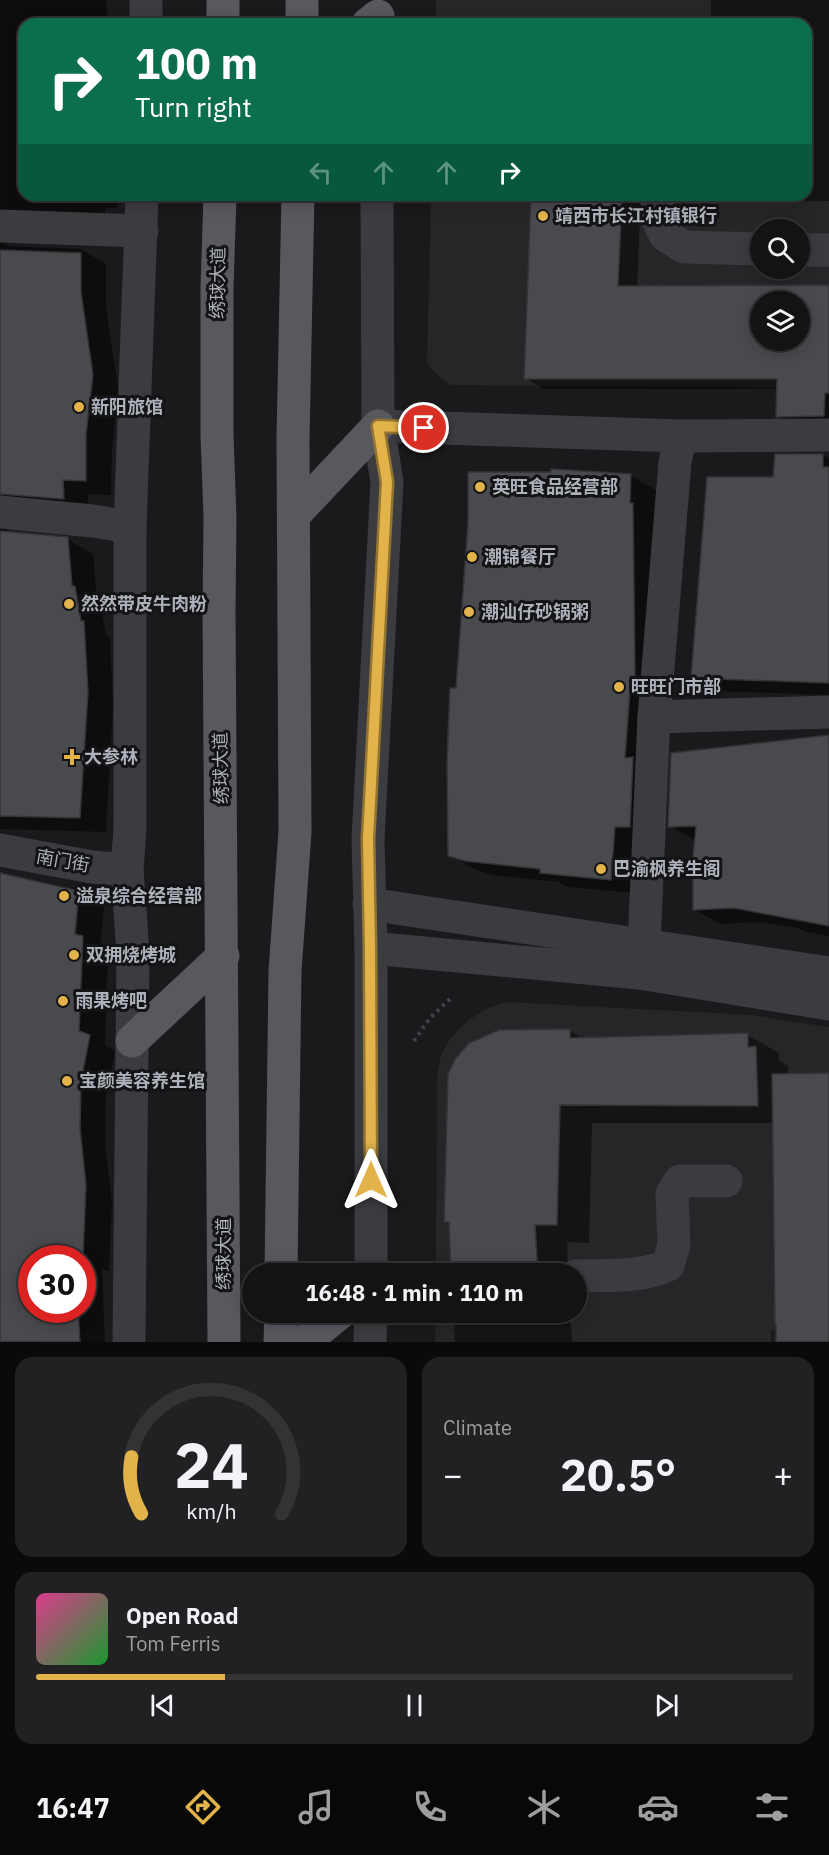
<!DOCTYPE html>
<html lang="en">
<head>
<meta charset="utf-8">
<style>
  body { margin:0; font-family:"IBM Plex Sans","Noto Sans SC",sans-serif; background:#212022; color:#f1f3f6; height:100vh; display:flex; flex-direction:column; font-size:22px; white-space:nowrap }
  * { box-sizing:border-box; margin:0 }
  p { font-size:20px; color:#9d9ea0 }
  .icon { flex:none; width:33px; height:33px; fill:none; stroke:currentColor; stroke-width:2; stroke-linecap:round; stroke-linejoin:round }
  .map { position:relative; height:1342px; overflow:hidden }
  .panel { display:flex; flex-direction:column; gap:15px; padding:15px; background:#0b0a0b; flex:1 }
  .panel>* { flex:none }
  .top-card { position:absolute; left:18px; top:18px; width:794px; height:183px; border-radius:18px; box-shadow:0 3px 15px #0003,0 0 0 2px #333234; background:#0b6e4f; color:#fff; overflow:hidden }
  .fabs { position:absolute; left:750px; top:219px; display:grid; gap:12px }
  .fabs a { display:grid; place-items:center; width:60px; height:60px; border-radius:50%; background:#141314; box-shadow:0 3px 15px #0003,0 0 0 2px #333234; font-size:30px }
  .speed { position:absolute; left:18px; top:1245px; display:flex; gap:12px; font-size:30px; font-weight:700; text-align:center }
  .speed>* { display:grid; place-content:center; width:78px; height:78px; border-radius:50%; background:#141314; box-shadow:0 3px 15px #0003,0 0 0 2px #333234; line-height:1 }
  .speed .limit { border:9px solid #d22; background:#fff; color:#111 }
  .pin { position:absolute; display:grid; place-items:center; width:51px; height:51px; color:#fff; margin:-26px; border:3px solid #fff; border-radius:50%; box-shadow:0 2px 6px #0007 }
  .me { position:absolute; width:66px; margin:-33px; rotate:0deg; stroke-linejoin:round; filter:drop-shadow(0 0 4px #0008) }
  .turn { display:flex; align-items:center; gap:21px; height:126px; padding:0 18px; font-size:27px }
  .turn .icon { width:78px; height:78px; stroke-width:2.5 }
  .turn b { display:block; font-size:42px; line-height:51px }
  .lanes { display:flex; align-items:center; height:57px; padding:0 18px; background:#0003; justify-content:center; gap:30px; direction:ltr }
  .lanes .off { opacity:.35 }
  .big { font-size:45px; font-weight:700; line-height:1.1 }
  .panel .card { flex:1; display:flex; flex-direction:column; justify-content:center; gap:9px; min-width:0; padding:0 21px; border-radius:18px; background:#212022 }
  .panel .dial { align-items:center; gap:0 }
  .dial svg { height:156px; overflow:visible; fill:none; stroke:#333234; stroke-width:7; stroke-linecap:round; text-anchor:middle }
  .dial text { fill:#f1f3f6; stroke:none }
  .song { display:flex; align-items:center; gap:18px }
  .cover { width:72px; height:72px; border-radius:9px; background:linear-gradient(135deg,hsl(330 70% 55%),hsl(130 70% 35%)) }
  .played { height:6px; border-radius:3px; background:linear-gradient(90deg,#e2b34b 25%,#333234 25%) }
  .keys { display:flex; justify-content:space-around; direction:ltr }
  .heat { display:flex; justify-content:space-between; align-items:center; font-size:33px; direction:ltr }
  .panel .tiles { flex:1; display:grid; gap:15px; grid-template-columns:1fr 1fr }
  .card:last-child { grid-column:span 2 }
  .trip { position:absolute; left:242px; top:1263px; width:345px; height:60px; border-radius:30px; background:#141314; box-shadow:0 3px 15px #0003,0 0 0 2px #333234; font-weight:700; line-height:60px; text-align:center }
  .tab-bar { display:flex; height:96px; justify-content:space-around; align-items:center; background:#080808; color:#9d9ea0 }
  .tab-bar .icon { width:42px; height:42px }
  .tab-bar .on { color:#e2b34b }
  .tab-bar b { font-size:27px; color:#f1f3f6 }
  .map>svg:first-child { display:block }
</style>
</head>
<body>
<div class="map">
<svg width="829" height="1342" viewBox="0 0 829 1342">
  <rect width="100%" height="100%" fill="#1a191b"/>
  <g fill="#262628" fill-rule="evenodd">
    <path d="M436 0H829V388L451 385 439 377 427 363 431 195H806V24H436ZM760 230H800V268H760ZM760 302H800V340H760Z"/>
    <polygon points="507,1002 751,1015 829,1027 829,1331 771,1330 771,1342 435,1342 436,1313 576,1312 576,1274 436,1273 437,1074 441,1055 450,1039 467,1021 488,1008"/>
  </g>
  <g fill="#0007" fill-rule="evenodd">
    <polygon points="0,0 106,0 108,24 24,24 24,195 118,195 117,208 105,208 105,224 6,241 8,246 80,249 106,264 106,307 118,388 112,449 111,495 88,494 89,513 6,526 8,533 67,539 93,554 97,600 100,602 106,635 110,637 113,707 106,832 0,829"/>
    <polygon points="711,0 829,0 829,201 752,202 740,195 806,195 806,24 711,24"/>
    <path d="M532 195H641L637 288 829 287V426L796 427 778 416V389H544L525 378ZM760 302H800V340H760Z"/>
    <polygon points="823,455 829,459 829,695 717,691 693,677 774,478"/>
    <polygon points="631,476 656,490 636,893 567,887 559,882 492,875 476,870 450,855 458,690"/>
    <polygon points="829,737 829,936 803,931 798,928 761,922 720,924 694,909 696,841 670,826"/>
    <path d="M0 875 78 892 104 907 100 948 108 953 105 1045 115 1051 106 1096 105 1144 112 1202 109 1271 102 1269 105 1342H0ZM32 1258H82V1310H32Z"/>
    <polygon points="570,1031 584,1039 747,1035 779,1053 779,1061 788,1066 788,1075 829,1075 829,1342 776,1342 774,1123 592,1123 589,1243 567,1242 568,1274 452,1274 450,1224 446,1221"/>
    <polygon points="454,1312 570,1312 572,1342 455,1342"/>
  </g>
  <g fill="#494a4e" stroke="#343437" stroke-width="1.5" fill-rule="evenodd">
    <path d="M531 195H622L618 286 829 285V393H825L824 416 776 417 777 379H524ZM760 302H800V340H760Z"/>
    <polygon points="0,250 81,253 81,292 93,375 86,434 86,481 63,480 64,499 0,494"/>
    <polygon points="775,454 823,454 823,467 829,467 829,683 691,678 707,477 773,477"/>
    <polygon points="551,469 631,474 630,503 633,503 635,676 631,676 625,758 633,757 630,827 615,827 611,880 540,873 540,869 465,861 448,856 447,762 450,688 456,688 468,523 468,472 551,472"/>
    <polygon points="0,531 68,537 72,586 75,586 81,621 84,621 88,692 80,818 0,816"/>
    <polygon points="829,735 829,926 734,908 693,910 693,857 696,826 668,827 671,753"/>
    <polygon points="0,873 79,891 75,934 83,936 79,1031 90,1035 81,1081 80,1128 86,1185 83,1257 75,1255 75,1258 32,1258 32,1310 78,1310 80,1342 0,1342"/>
    <polygon points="570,1029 570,1038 748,1033 748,1047 756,1046 758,1106 560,1105 557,1225 535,1225 538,1274 451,1274 449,1222 444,1222 448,1074 456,1058 469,1043 499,1030"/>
    <polygon points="829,1073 829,1342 776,1342 776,1323 775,1323 772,1074"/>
    <polygon points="452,1312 540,1312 540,1321 453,1322"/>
  </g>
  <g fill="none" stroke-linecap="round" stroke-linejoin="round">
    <polyline stroke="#414247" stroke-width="4" stroke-dasharray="3 4.5" stroke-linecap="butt" points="414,1041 430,1018 450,999"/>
    <g stroke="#3b3c40" stroke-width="33">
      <polyline points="146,24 146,0"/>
      <polyline points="657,195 658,219 665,235 684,247 760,249"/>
      <polyline points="0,226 142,231"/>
      <polyline points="800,250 829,250"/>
      <polyline points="378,426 681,436 829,435"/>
      <polyline points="0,512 93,521 130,527"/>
      <polyline points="654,717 829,712"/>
      <polyline points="0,850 92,867 127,870"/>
      <polyline points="369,904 829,973"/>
      <polyline points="644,946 654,717 675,462 681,436"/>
      <polyline points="371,948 639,973 829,1004"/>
      <polyline points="371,1274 371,948 368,839 387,482 378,426 377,195"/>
      <path d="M576 1276C605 1275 642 1278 668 1265L674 1245 672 1194 680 1181H726"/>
      <polyline points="129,1342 133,953 127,870 130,828 130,527 142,195"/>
      <polyline points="370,1342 371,1312"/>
    </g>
    <g stroke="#57595f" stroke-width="33">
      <polyline points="223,0 223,24"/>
      <polyline points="302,24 302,0"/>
      <polyline points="368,24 378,16"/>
      <polyline points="220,195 217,288 217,435 220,518 219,611 224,1342"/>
      <polyline points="294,515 378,426"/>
      <polyline points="132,1041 223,956"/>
      <polyline points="281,1274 285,971 295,832 293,439 298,195"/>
      <polyline points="280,1342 281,1312"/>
      <polyline points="304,1342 341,1312"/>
    </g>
  </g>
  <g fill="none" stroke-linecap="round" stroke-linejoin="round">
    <g stroke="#937431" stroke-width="15">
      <polyline id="route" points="371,1180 370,948 368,839 387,482 378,426 424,428"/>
    </g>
    <use href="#route" stroke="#e2b34b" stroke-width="10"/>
  </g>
  <g fill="#e2b34b" stroke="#141416" stroke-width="2">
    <circle cx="543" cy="216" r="6"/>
    <circle cx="79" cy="407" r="6"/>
    <circle cx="480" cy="487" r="6"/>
    <circle cx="472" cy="557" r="6"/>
    <circle cx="69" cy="604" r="6"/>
    <circle cx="469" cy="612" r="6"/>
    <circle cx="619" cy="687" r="6"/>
    <path d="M69 748h6v6h6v6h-6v6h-6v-6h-6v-6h6z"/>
    <circle cx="601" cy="869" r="6"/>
    <circle cx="64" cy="896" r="6"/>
    <circle cx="74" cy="955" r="6"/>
    <circle cx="63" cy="1001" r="6"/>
    <circle cx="67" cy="1081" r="6"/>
  </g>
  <g text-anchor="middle" stroke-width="6" stroke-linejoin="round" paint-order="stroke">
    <g font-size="18" font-weight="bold" fill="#adb1ba" stroke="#141416" text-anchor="start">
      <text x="555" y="222">靖西市长江村镇银行</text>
      <text x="91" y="413">新阳旅馆</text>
      <text x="492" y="493">英旺食品经营部</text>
      <text x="484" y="563">潮锦餐厅</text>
      <text x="81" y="610">然然带皮牛肉粉</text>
      <text x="481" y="618">潮汕仔砂锅粥</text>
      <text x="631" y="693">旺旺门市部</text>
      <text x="84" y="763">大参林</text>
      <text x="613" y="875">巴渝枫养生阁</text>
      <text x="76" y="902">溢泉综合经营部</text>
      <text x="86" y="961">双拥烧烤城</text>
      <text x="75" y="1007">雨果烤吧</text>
      <text x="79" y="1087">宝颜美容养生馆</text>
    </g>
    <g font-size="18" fill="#adb1ba" stroke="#141416">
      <text transform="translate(218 283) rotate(-89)" y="6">绣球大道</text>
      <text transform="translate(221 768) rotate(-91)" y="6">绣球大道</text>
      <text transform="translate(63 861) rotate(10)" y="6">南门街</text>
      <text transform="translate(224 1254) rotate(-90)" y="6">绣球大道</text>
    </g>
  </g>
</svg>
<div class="fabs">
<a><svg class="icon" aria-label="search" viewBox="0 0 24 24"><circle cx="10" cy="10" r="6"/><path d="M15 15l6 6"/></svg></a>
<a><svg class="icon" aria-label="layers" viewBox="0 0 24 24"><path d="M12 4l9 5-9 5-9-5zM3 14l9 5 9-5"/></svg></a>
</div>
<div class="speed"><div class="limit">30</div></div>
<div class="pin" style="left:424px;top:428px;background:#d93025"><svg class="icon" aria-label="arrive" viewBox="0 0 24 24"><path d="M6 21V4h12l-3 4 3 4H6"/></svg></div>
<svg class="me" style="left:371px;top:1180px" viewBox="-20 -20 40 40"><path d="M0-17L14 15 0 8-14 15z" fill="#e2b34b" stroke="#fff" stroke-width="4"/></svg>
<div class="trip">16:48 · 1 min · 110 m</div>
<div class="top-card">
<div class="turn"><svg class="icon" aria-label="right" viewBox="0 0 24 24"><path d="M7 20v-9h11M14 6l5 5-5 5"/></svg><div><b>100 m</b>Turn right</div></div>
<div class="lanes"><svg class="icon off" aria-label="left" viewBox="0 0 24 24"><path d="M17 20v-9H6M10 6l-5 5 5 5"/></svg><svg class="icon off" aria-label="ahead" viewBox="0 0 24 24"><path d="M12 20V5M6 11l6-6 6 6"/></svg><svg class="icon off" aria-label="ahead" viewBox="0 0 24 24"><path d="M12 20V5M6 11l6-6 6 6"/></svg><svg class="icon" aria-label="right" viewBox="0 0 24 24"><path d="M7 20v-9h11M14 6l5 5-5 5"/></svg></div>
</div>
</div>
<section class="panel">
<div class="tiles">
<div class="card dial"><svg viewBox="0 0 100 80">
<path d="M14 69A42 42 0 1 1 86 69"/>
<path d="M14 69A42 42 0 0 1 9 40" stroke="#e2b34b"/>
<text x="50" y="56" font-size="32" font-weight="700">24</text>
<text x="50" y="72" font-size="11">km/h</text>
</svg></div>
<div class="card"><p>Climate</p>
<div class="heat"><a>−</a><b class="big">20.5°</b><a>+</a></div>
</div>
<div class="card">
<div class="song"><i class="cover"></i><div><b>Open Road</b><p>Tom Ferris</p></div></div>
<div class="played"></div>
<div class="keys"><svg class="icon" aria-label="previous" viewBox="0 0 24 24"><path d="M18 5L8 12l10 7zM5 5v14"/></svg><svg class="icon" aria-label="pause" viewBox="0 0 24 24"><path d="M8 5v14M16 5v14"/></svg><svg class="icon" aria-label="next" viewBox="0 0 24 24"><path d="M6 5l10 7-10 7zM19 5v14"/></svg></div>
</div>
</div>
</section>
<nav class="tab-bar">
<b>16:47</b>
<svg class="icon on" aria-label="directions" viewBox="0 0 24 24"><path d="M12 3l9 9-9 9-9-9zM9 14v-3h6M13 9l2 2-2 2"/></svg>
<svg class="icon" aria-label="music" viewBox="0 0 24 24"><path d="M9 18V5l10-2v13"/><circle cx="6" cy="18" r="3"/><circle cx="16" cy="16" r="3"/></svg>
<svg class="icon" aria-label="phone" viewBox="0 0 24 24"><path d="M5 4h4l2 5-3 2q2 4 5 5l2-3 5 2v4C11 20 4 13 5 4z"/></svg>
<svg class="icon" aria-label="climate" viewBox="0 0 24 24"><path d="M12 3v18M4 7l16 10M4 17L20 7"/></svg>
<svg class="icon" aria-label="car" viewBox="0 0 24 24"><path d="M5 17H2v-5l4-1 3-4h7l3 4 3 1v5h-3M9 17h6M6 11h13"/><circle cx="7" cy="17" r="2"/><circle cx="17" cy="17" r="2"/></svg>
<svg class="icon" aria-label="filters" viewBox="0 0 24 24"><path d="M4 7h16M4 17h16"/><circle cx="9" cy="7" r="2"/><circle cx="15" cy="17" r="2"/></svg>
</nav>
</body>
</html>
